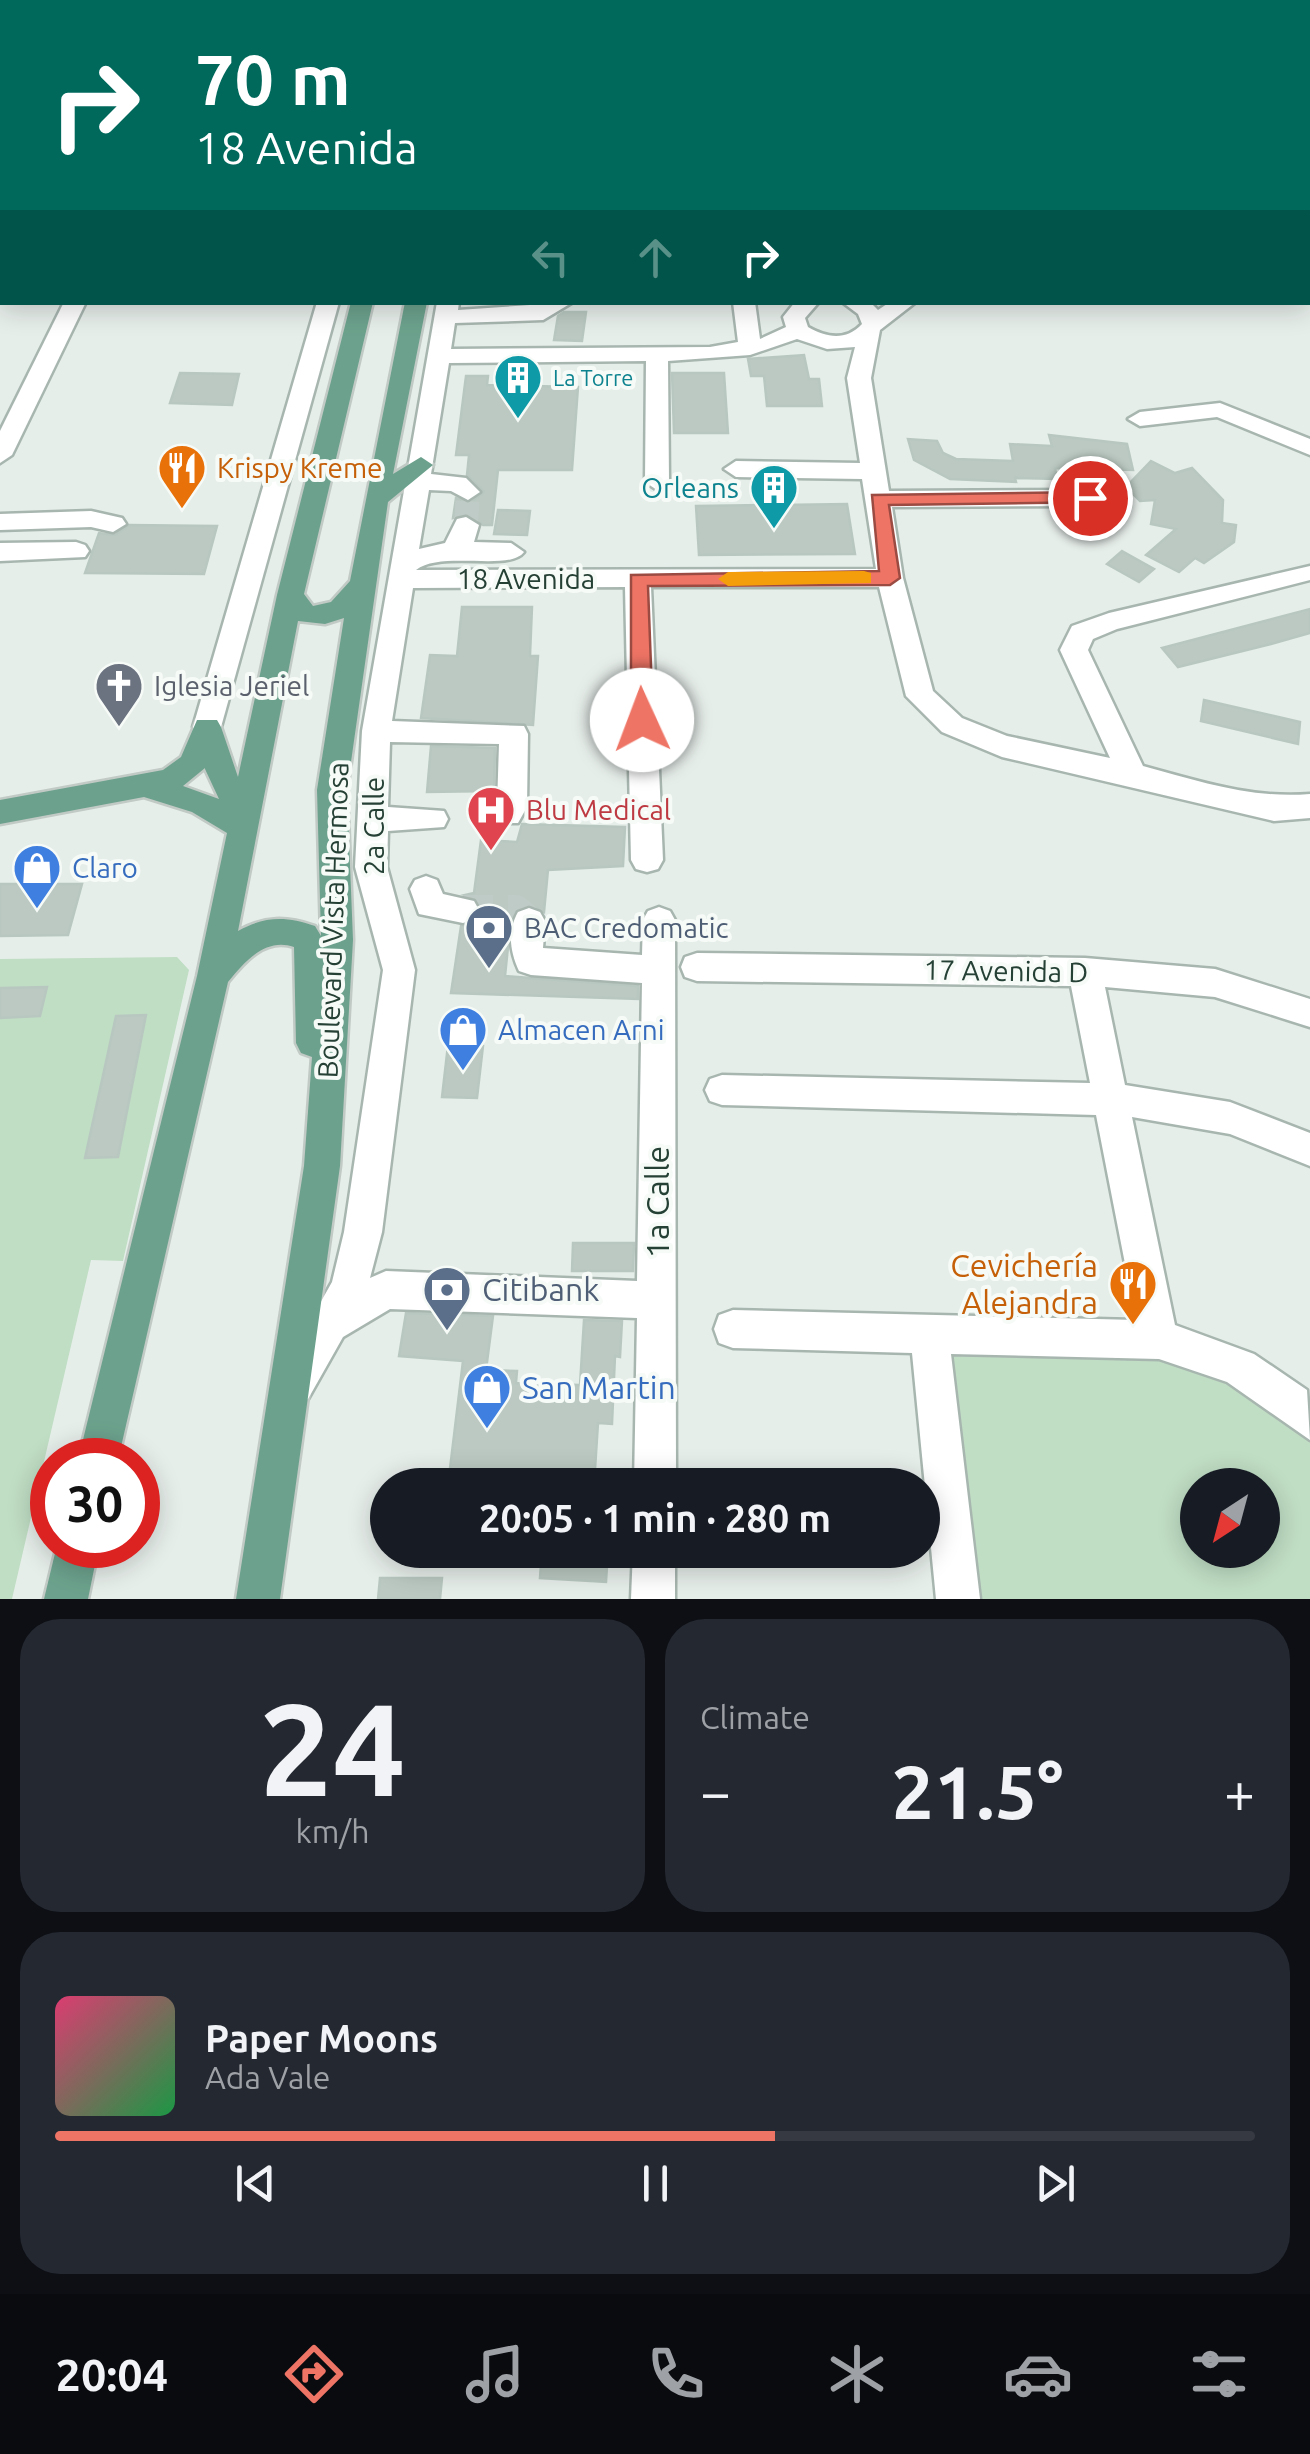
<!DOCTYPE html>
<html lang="en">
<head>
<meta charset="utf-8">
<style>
  body { margin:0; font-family:Ubuntu,sans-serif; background:#242831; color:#f1f3f6; height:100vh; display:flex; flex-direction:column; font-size:38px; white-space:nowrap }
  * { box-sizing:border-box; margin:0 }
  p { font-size:32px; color:#9ea1a6 }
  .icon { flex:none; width:55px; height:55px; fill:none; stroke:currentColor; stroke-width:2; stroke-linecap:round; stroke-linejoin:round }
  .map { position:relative; height:1599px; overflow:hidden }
  .side { display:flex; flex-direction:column; gap:20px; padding:20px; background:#0d0f14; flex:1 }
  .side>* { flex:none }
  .top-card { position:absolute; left:0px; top:0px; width:1310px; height:305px; box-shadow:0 5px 25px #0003; background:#00695c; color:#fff; overflow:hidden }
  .needle { width:65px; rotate:216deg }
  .controls { position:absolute; left:1180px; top:1468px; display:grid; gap:20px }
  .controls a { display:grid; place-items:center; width:100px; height:100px; border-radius:50%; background:#171b24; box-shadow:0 5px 25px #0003; font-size:50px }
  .speed { position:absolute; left:30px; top:1438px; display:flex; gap:20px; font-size:50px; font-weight:700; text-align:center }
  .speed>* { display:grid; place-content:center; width:130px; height:130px; border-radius:50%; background:#171b24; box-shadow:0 5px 25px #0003; line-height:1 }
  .speed .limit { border:15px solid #d22; background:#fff; color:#111 }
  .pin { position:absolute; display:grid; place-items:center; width:85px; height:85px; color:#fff; margin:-42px; border:5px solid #fff; border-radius:50%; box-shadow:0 2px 10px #0007 }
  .me { position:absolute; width:110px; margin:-55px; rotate:358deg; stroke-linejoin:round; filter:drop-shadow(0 0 8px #0008) }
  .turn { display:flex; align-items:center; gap:35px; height:210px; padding:0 30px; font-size:45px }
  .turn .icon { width:130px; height:130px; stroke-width:2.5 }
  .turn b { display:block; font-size:70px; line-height:85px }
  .lanes { display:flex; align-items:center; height:95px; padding:0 30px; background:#0003; justify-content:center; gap:50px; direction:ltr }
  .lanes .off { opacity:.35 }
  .big { font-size:75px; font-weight:600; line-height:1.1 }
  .side .widget { flex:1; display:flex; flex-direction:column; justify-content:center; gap:15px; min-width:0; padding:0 35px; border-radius:40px; background:#242831 }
  .side .dial { align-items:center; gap:0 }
  .dial b { font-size:130px; line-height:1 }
  .song { display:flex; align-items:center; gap:30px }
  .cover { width:120px; height:120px; border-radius:15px; background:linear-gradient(135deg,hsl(340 70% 55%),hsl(140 70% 35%)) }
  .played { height:10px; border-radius:5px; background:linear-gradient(90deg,#ee7465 60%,#363941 60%) }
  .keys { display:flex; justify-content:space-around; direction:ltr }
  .heat { display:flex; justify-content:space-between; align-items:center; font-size:55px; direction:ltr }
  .side .tiles { flex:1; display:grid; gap:20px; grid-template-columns:1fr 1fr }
  .widget:last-child { grid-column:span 2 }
  .trip { position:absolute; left:370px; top:1468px; width:570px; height:100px; border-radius:50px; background:#171b24; box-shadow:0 5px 25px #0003; font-weight:600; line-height:100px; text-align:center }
  .tabs { display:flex; height:160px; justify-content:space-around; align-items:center; background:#090b0e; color:#9ea1a6 }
  .tabs .icon { width:70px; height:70px }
  .tabs .selected { color:#ee7465 }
  .tabs b { font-size:45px; color:#f1f3f6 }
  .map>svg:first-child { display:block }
</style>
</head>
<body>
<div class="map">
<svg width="1310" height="1599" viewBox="0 0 1310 1599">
  <rect width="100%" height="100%" fill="#e6eeea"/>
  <g fill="#c0dec4" fill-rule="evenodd">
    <polygon points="177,957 189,970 123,1261 91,1260 12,1599 0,1599 0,959"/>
    <path d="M935 1341 1159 1346 1274 1390 1310 1425V1599H964ZM1198 1485H1262V1550H1198Z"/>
  </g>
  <g fill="#bbc9c2" stroke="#b8c8c0" stroke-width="2.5">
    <polygon points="564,312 586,312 582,341 554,340 558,316"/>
    <polygon points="804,355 809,379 819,379 822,406 767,406 764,376 751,376 748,359"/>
    <polygon points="180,373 239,374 232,405 170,403"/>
    <polygon points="672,373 724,373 728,433 674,433"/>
    <polygon points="466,376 488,376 487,385 578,387 572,470 498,470 492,525 483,525 468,514 453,518 456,498 470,503 484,492 467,475 469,455 456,455"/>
    <polygon points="1049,435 1127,444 1133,470 1055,468 1057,479 1015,478 1016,482 950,479 914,460 908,439 937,441 943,453 956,459 1013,461 1010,444 1052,446"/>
    <polygon points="1151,461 1175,473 1192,468 1223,500 1222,523 1236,525 1234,542 1204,563 1195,558 1179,572 1146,555 1176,529 1151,524 1155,500 1140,501 1126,487"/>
    <polygon points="847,504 855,554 699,555 696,506"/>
    <polygon points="498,510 530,511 527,535 494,534"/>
    <polygon points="129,525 217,526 204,574 85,573 99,533 115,535"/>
    <polygon points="1122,551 1154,569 1139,582 1107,564"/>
    <polygon points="462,607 532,607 530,656 538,656 533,725 421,718 430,655 457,656"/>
    <polygon points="1310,609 1310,633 1271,644 1178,667 1162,648"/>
    <polygon points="1204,700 1300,722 1298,744 1201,721"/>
    <polygon points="431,746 495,748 494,791 427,792"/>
    <polygon points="522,824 625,827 623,866 548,870 544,912 528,904 517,908 511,918 505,976 638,986 638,999 451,993 461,926 475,923 482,912 477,899 465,895 474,893 481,840 517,842"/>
    <polygon points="0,884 82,884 68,935 0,936"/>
    <polygon points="47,987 40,1016 0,1018 0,988"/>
    <polygon points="146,1015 118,1157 85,1158 116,1016"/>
    <polygon points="448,1045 483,1046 477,1098 442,1097"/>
    <polygon points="573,1243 634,1243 633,1271 572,1271"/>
    <polygon points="406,1313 493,1316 486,1370 517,1371 516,1383 580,1385 584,1320 622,1321 620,1357 615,1356 612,1424 598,1423 594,1485 448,1485 463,1361 399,1356"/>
    <polygon points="542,1550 608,1550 606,1582 540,1578"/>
    <polygon points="380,1578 442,1578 440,1599 378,1599"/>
  </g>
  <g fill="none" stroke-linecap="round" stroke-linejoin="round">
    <polyline stroke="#bfcbc6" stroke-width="24" stroke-dasharray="24 12" stroke-linecap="butt" points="466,525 468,492"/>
    <polyline stroke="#bfcbc6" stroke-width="30" stroke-dasharray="30 15" stroke-linecap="butt" points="463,910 516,910 529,921"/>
    <g stroke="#a8b6b0" stroke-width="5">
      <g id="minor">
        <rect x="370" y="0" width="16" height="2"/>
        <rect x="394" y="0" width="16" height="2"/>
        <polygon points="529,0 559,0 560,2 528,2"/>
        <rect x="680" y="0" width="16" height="2"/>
        <rect x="1231" y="0" width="16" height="2"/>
        <rect x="0" y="29" width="2" height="10"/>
        <rect x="1308" y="60" width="2" height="10"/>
        <rect x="0" y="89" width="2" height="12"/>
        <rect x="0" y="125" width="2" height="12"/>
        <polygon points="1308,136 1310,137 1310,153 1308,152"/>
        <rect x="1308" y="171" width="2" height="12"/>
        <rect x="0" y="288" width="2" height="12"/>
        <polygon points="64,302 86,302 12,455 0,463 0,431"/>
        <polygon points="317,302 339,302 221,727 217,734 197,734 193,727"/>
        <path d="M437 302H459L458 310 573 302 543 320 455 323 451 349 710 347 738 342 733 302H755L760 339 786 327 783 317 795 302H819L805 318 808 327C827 338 846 341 862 324L858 314 842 302H870L878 310 890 302H916L880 330 871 378 889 491 1090 490 1102 498 1090 506 892 507 903 578 933 691 962 718 1007 736 1110 758 1060 650 1072 626 1109 613 1310 566V580L1117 629 1093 639 1088 650 1143 766C1199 781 1251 799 1310 794V818L1274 821 1002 757 942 732 906 696 879 587H651L663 860 658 869 647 872 636 869 631 860 625 587 413 588 392 721 524 726 528 734 527 807 518 823H496L492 815 497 806 499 744 390 742 388 807 444 811 448 819 444 827 388 831 387 867 415 970 382 1232 370 1278 386 1271 637 1281 642 983 531 975 519 971C510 951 507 932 518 912L529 908 540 912 545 921 543 948 642 955 643 920 648 911 659 907 670 911 675 920 676 1485H634L637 1318 390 1309 343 1337 308 1399 294 1405 280 1399 274 1385 332 1282 344 1232 383 970 355 867 362 731ZM797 339 827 349 855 347 847 378 860 463 736 461 724 469 736 477 862 479 876 569 416 570C442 550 509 572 524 552L511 543 474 542 479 525 466 517 457 519 445 543 419 549 429 490 451 491 468 500 480 492 466 478 431 474 449 363 646 361 645 482 657 490 669 482 668 361 750 355Z"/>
        <polygon points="1220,403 1310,439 1310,455 1217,417 1140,426 1128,419 1140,412"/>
        <polygon points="91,511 122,518 126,524 113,532 91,527 0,530 0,514"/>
        <polygon points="76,542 85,545 89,551 85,557 0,561 0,543"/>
        <polygon points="426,876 437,880 443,894 474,901 479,910 474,919 463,923 419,914 410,889 415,880"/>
        <polygon points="697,953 1085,958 1215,969 1310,999 1310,1027 1215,997 1105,987 1125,1085 1230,1102 1310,1133 1310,1166 1230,1134 1132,1117 1175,1325 1254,1354 1307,1390 1310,1440 1227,1382 1159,1359 951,1354 980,1599 936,1599 912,1353 733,1348 719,1343 714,1329 719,1315 733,1310 1136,1320 1096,1115 722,1105 710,1101 705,1090 710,1079 722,1075 1090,1083 1071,986 697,981 685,977 681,967 685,957"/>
        <polygon points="633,1550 675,1550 675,1599 631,1599"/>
      </g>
    </g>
    <g stroke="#c2cac6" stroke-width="5">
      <g id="major">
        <rect x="421" y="0" width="16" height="2"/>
        <polygon points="483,0 501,0 502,2 484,2"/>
        <path d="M351 302H373L304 594 313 606 331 602 350 581 405 302H427L393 474 421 457 433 465 388 502 347 790 353 940 340 1166 280 1599H236L304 1166 312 1057 301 1053 296 1043 294 947C266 937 245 961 228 982L118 1460H78L197 976 227 833 192 812 144 797 0 824V800L163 770 181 757 197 720H217L221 727 238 777 277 595ZM344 618 317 790 321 936 315 926C286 916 265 916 238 931L298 621 325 624ZM205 768V769L219 799 183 786Z"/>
        <polygon points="57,1545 99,1545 88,1599 44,1599"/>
      </g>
    </g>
    <use href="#minor" fill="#fff" fill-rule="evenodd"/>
    <use href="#major" fill="#6ca28d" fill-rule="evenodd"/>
  </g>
  <polygon fill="#ee7465" stroke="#9b4b42" stroke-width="2.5" points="1090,492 1100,498 1097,502 889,505 900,578 890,585 648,586 653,720 642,728 631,720 631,575 879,571 872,495"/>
  <polygon fill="#f59e0b" points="864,571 871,573 871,583 728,586 718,579 728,572"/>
  <defs>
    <g id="building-pin" transform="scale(2.5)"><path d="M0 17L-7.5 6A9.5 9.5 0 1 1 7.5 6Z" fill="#0f9aa8" stroke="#f7fbf8"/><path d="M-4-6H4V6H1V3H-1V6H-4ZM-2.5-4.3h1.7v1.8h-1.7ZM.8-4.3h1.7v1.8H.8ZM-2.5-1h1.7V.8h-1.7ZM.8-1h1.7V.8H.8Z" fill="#fff"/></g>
    <g id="restaurant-pin" transform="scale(2.5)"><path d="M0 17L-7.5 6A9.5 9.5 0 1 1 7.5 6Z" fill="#e8710a" stroke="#f7fbf8"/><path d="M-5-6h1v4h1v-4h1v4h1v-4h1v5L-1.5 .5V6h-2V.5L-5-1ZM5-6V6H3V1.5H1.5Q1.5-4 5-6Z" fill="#fff"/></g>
    <g id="church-pin" transform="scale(2.5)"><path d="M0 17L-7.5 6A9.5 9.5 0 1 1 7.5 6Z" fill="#6b7280" stroke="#f7fbf8"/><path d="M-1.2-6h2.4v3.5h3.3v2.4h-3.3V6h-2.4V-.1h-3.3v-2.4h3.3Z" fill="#fff"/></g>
    <g id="hospital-pin" transform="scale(2.5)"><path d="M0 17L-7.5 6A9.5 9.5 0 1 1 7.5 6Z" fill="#e0444e" stroke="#f7fbf8"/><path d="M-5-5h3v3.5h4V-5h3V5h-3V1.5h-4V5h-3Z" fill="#fff"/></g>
    <g id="shop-pin" transform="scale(2.5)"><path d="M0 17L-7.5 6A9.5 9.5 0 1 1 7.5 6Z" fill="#3f7fe0" stroke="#f7fbf8"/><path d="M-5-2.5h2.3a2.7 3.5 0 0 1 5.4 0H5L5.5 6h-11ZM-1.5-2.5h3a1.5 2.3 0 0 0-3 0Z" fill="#fff"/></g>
    <g id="bank-pin" transform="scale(2.5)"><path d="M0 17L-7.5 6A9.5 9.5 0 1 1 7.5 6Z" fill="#5c6f8a" stroke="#f7fbf8"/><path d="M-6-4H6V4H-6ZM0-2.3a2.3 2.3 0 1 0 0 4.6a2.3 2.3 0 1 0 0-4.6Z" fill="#fff"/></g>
  </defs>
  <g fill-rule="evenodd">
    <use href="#building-pin" x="518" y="378"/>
    <use href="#restaurant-pin" x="182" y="468"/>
    <use href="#building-pin" x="774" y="488"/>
    <use href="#church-pin" x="119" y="686"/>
    <use href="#hospital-pin" x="491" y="810"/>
    <use href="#shop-pin" x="37" y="868"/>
    <use href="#bank-pin" x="489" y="928"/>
    <use href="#shop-pin" x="463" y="1030"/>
    <use href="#restaurant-pin" x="1133" y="1284"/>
    <use href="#bank-pin" x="447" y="1290"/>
    <use href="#shop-pin" x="487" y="1388"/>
  </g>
  <g text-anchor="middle" stroke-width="8" stroke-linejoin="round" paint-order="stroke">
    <g font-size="22" fill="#0d838f" stroke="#f7fbf8" text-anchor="start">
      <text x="553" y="386">La Torre</text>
    </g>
    <g font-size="28" fill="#c56008" stroke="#f7fbf8" text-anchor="start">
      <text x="217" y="478">Krispy Kreme</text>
    </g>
    <g font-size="28" fill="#0d838f" stroke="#f7fbf8" text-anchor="end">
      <text x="739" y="498">Orleans</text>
    </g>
    <g font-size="28" fill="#254035" stroke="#f7fbf8">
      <text x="526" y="589">18 Avenida</text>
      <text transform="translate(374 826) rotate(-90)" y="10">2a Calle</text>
      <text transform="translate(333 920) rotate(-88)" y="10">Boulevard Vista Hermosa</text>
      <text transform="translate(1006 971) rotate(1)" y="10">17 Avenida D</text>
    </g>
    <g font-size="28" fill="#5b616d" stroke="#f7fbf8" text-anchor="start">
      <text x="154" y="696">Iglesia Jeriel</text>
    </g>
    <g font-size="28" fill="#be3a42" stroke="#f7fbf8" text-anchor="start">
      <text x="526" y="820">Blu Medical</text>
    </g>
    <g font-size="28" fill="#366cbe" stroke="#f7fbf8" text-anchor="start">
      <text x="72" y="878">Claro</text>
      <text x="498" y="1040">Almacen Arni</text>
    </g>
    <g font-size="28" fill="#4e5e75" stroke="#f7fbf8" text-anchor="start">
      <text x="524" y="938">BAC Credomatic</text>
    </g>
    <g font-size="32" fill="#254035" stroke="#f7fbf8">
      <text transform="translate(658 1202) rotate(-90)" y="11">1a Calle</text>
    </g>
    <g font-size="32" fill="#c56008" stroke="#f7fbf8" text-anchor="end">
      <text x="1098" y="1277">Cevichería<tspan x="1098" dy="37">Alejandra</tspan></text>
    </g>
    <g font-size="32" fill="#4e5e75" stroke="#f7fbf8" text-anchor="start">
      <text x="482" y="1301">Citibank</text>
    </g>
    <g font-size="32" fill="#366cbe" stroke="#f7fbf8" text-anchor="start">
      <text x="522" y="1399">San Martin</text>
    </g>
  </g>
</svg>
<div class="controls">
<a><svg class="needle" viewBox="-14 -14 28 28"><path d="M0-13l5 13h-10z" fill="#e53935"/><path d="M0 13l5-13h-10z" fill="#9ea1a6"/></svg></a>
</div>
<div class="speed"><div class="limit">30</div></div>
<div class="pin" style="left:1090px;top:498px;background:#d93025"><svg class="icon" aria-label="arrive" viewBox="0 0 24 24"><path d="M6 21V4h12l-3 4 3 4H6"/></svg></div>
<svg class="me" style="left:642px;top:720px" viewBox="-20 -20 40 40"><circle r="19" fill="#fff"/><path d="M0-13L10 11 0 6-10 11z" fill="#ee7465"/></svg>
<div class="trip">20:05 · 1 min · 280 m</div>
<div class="top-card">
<div class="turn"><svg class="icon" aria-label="right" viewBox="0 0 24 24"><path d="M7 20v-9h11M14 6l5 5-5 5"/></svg><div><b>70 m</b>18 Avenida</div></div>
<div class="lanes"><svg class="icon off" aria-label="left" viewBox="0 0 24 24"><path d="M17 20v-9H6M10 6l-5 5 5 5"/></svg><svg class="icon off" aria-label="ahead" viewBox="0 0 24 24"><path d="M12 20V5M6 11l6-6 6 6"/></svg><svg class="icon" aria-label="right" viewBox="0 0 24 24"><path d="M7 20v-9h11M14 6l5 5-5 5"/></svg></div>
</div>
</div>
<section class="side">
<div class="tiles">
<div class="widget dial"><b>24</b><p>km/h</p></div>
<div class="widget"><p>Climate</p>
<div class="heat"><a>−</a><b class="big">21.5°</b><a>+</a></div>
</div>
<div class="widget">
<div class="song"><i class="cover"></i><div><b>Paper Moons</b><p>Ada Vale</p></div></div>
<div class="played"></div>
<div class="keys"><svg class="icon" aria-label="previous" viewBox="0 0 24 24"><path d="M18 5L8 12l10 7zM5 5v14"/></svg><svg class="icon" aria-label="pause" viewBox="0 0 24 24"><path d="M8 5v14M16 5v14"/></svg><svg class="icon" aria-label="next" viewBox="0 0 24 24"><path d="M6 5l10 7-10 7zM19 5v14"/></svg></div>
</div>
</div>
</section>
<nav class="tabs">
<b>20:04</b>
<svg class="icon selected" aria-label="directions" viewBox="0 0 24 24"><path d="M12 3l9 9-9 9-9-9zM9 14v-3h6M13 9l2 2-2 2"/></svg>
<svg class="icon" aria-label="music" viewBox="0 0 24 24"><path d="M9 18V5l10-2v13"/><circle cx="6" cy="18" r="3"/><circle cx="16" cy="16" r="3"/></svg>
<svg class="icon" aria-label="phone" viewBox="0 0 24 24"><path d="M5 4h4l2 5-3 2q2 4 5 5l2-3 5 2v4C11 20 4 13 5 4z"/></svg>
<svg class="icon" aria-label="climate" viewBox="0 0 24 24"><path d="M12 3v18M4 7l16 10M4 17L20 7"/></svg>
<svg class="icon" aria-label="car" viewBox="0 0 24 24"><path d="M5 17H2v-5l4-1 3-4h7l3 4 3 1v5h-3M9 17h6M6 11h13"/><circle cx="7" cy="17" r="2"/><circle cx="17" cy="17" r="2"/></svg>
<svg class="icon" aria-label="filters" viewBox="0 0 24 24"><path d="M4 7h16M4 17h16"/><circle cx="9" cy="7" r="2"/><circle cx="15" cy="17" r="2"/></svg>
</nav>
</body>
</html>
